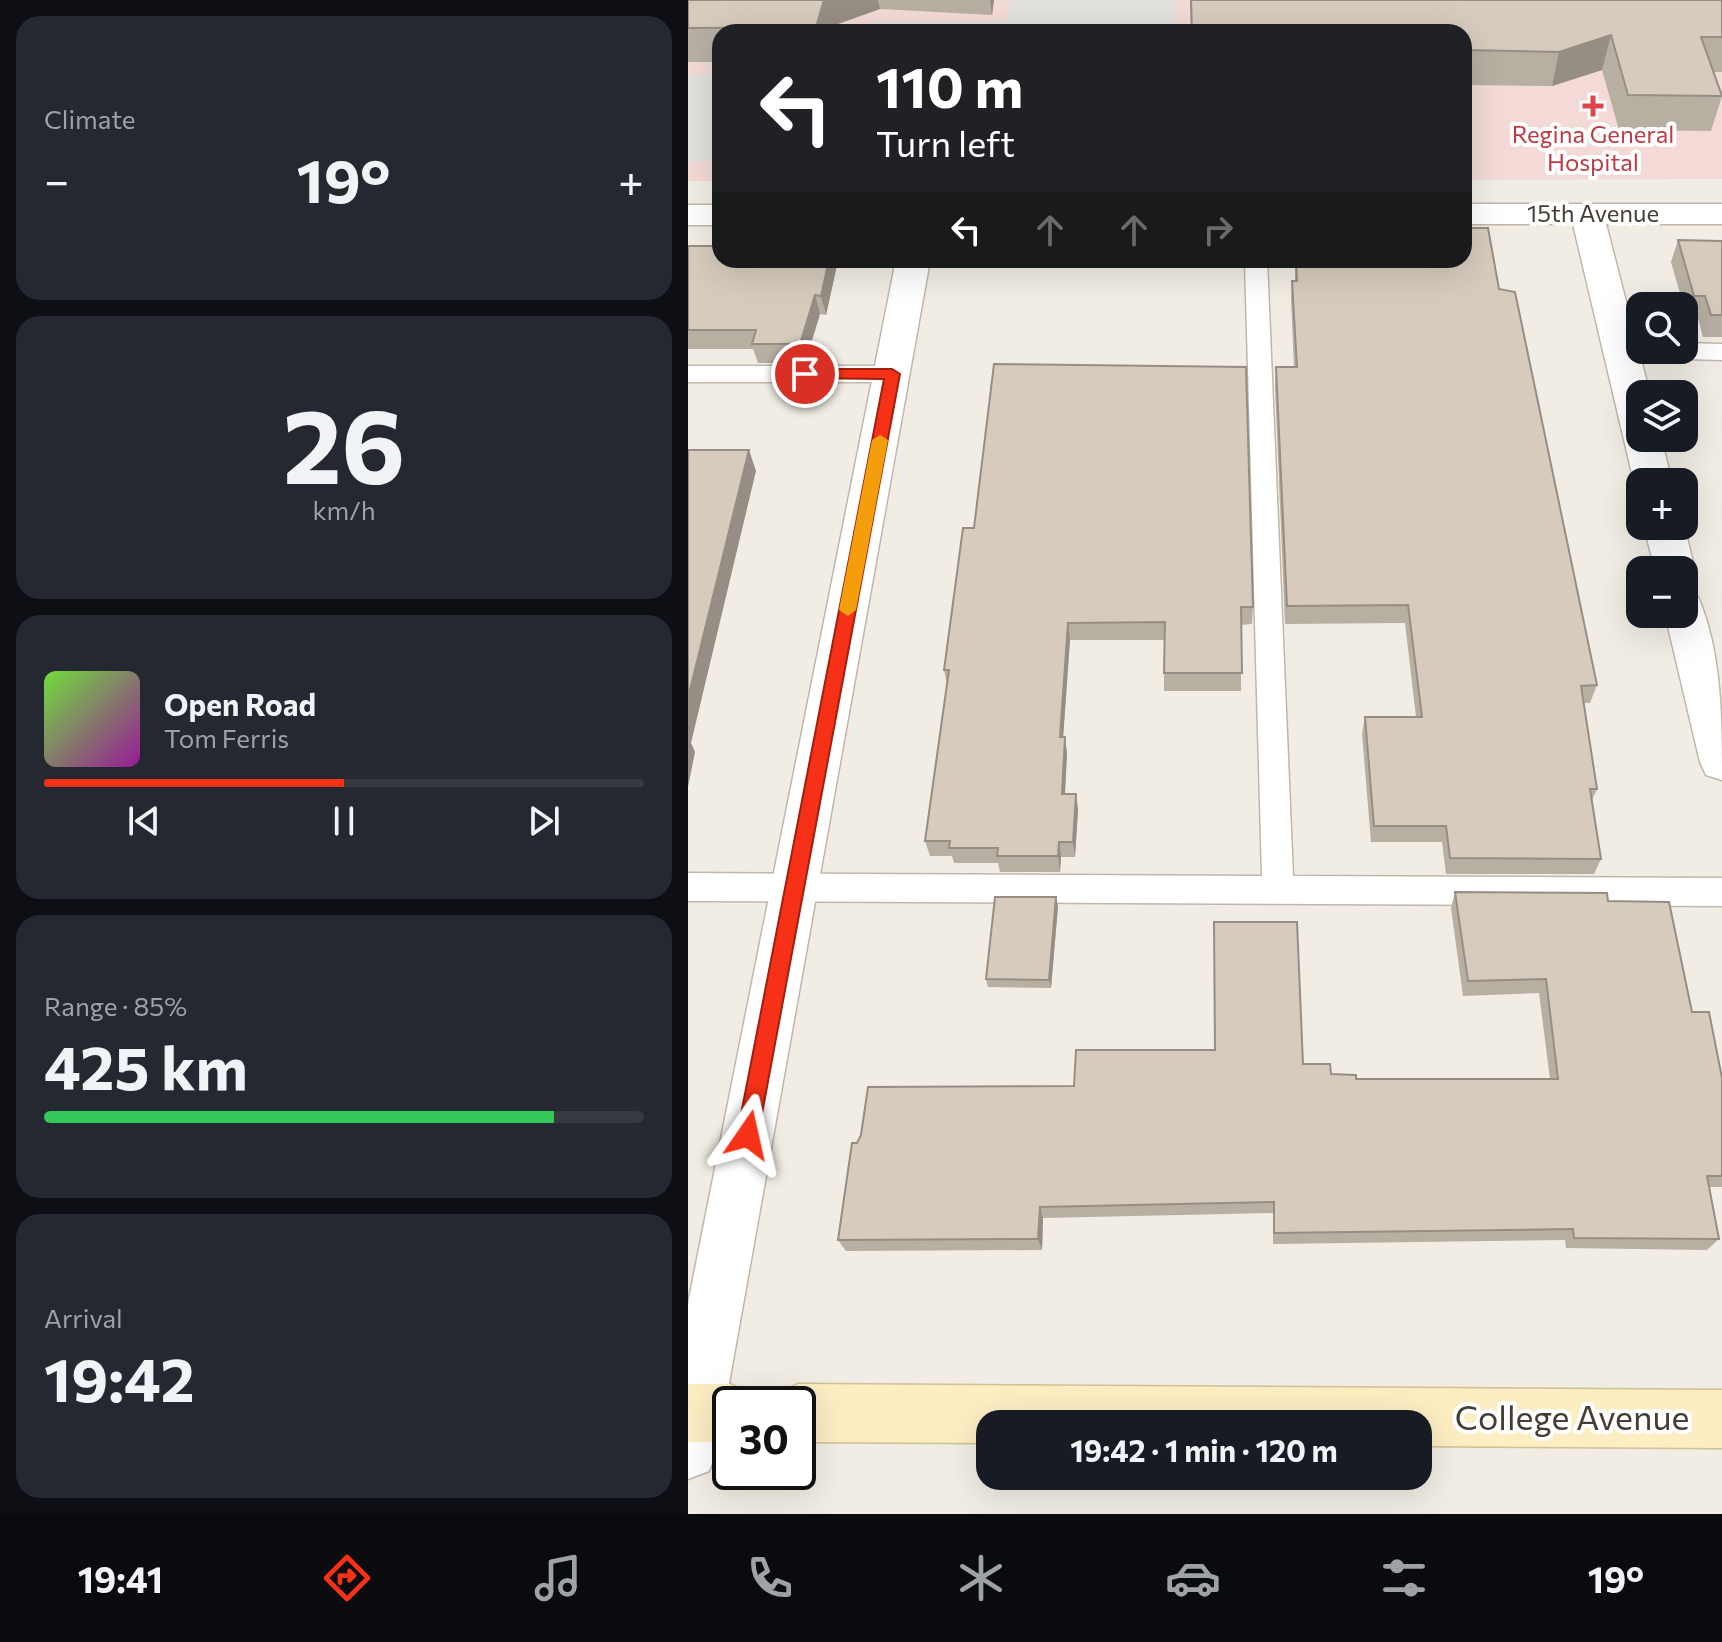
<!DOCTYPE html>
<html lang="en">
<head>
<meta charset="utf-8">
<style>
  body { margin:0; font-family:Commissioner,sans-serif; background:#242831; color:#f1f3f6; height:100vh; display:flex; flex-direction:column; font-size:30px; white-space:nowrap }
  * { box-sizing:border-box; margin:0 }
  p { font-size:26px; color:#9ea1a6 }
  .icon { flex:none; width:44px; height:44px; fill:none; stroke:currentColor; stroke-width:2; stroke-linecap:round; stroke-linejoin:round }
  .map { position:relative; flex:1; overflow:hidden }
  .side { display:flex; flex-direction:column; gap:16px; padding:16px; background:#0d0f14; width:688px }
  .side>* { flex:none }
  .banner { position:absolute; left:24px; top:24px; width:760px; height:244px; border-radius:24px; box-shadow:0 8px 32px #0002; background:#202124; color:#fff; overflow:hidden }
  .buttons { position:absolute; left:938px; top:292px; display:grid; gap:16px }
  .buttons a { display:grid; place-items:center; width:72px; height:72px; border-radius:16px; background:#171b24; box-shadow:0 8px 32px #0002; font-size:40px }
  .speed { position:absolute; left:24px; top:1386px; display:flex; gap:16px; font-size:40px; font-weight:700; text-align:center }
  .speed>* { display:grid; place-content:center; width:104px; height:104px; border-radius:50%; background:#171b24; box-shadow:0 8px 32px #0002; line-height:1 }
  .speed .limit { border:4px solid #111; border-radius:12px; background:#fff; color:#111 }
  .pin { position:absolute; display:grid; place-items:center; width:68px; height:68px; color:#fff; margin:-34px; border:4px solid #fff; border-radius:50%; box-shadow:0 2px 8px #0007 }
  .me { position:absolute; width:88px; margin:-44px; rotate:11deg; stroke-linejoin:round; filter:drop-shadow(0 0 6px #0008) }
  .turn { display:flex; align-items:center; gap:28px; height:168px; padding:0 32px; font-size:36px }
  .turn .icon { width:104px; height:104px; stroke-width:2.5 }
  .turn b { display:block; font-size:56px; line-height:68px }
  .lanes { display:flex; align-items:center; height:76px; padding:0 32px; background:#0003; justify-content:center; gap:40px; direction:ltr }
  .lanes .off { opacity:.35 }
  .big { font-size:60px; font-weight:700; line-height:1.1 }
  .side .card { flex:1; display:flex; flex-direction:column; justify-content:center; gap:12px; min-width:0; padding:0 28px; border-radius:24px; background:#242831 }
  .side .dial { align-items:center; gap:0 }
  .dial b { font-size:104px; line-height:1 }
  .song { display:flex; align-items:center; gap:24px }
  .cover { width:96px; height:96px; border-radius:12px; background:linear-gradient(135deg,hsl(100 70% 55%),hsl(300 70% 35%)) }
  .played { height:8px; border-radius:4px; background:linear-gradient(90deg,#f63117 50%,#363941 50%) }
  .keys { display:flex; justify-content:space-around; direction:ltr }
  .heat { display:flex; justify-content:space-between; align-items:center; font-size:44px; direction:ltr }
  .charge { height:12px; border-radius:6px; background:linear-gradient(90deg,#34c759 85%,#363941 0) }
  .trip { position:absolute; left:288px; top:1410px; width:456px; height:80px; border-radius:24px; background:#171b24; box-shadow:0 8px 32px #0002; font-weight:700; line-height:80px; text-align:center }
  .dock { display:flex; height:128px; justify-content:space-around; align-items:center; background:#090b0e; color:#9ea1a6 }
  .dock .icon { width:56px; height:56px }
  .dock .on { color:#f63117 }
  .dock b { font-size:36px; color:#f1f3f6 }
  main { display:flex; flex:1; min-height:0 }
  .map>svg:first-child { display:block }
</style>
</head>
<body>
<main>
<section class="side">
<div class="card"><p>Climate</p>
<div class="heat"><a>−</a><b class="big">19°</b><a>+</a></div>
</div>
<div class="card dial"><b>26</b><p>km/h</p></div>
<div class="card">
<div class="song"><i class="cover"></i><div><b>Open Road</b><p>Tom Ferris</p></div></div>
<div class="played"></div>
<div class="keys"><svg class="icon" aria-label="previous" viewBox="0 0 24 24"><path d="M18 5L8 12l10 7zM5 5v14"/></svg><svg class="icon" aria-label="pause" viewBox="0 0 24 24"><path d="M8 5v14M16 5v14"/></svg><svg class="icon" aria-label="next" viewBox="0 0 24 24"><path d="M6 5l10 7-10 7zM19 5v14"/></svg></div>
</div>
<div class="card"><p>Range · 85%</p><b class="big">425 km</b><div class="charge"></div></div>
<div class="card"><p>Arrival</p><b class="big">19:42</b></div>
</section>
<div class="map">
<svg width="1034" height="1514" viewBox="0 0 1034 1514">
  <rect width="100%" height="100%" fill="#f2ede4"/>
  <polygon fill="#f3dad7" points="0,0 1034,0 1034,179 776,180 776,32 32,32 32,181 0,181"/>
  <g fill="#e2e0dd">
    <polygon points="322,0 489,0 489,32 182,32 185,21 318,21"/>
    <rect x="0" y="76" width="32" height="85"/>
  </g>
  <g fill="none" stroke-linecap="round" stroke-linejoin="round">
    <g stroke="#c0b7aa" stroke-width="3">
      <g id="lane">
        <polygon points="557,260 579,260 605,876 1034,878 1034,906 0,901 0,873 574,876"/>
        <polygon points="933,343 952,343 952,350 996,350 996,343 1034,344 1034,360 924,357 921,351"/>
        <polygon points="0,366 204,366 213,368 216,374 213,380 204,382 0,382"/>
      </g>
    </g>
    <g stroke="#c0b7aa" stroke-width="3">
      <g id="street">
        <polygon points="776,204 1034,204 1034,224 918,224 962,394 952,394 952,438 973,438 984,482 952,482 952,492 946,482 885,224 776,224"/>
        <rect x="0" y="205" width="32" height="20"/>
        <polygon points="208,260 242,260 29,1450 21,1471 0,1479 0,1304"/>
        <polygon points="956,526 996,526 1007,570 1001,581 996,582 996,570 967,570"/>
        <path d="M996 592 1010 597C1034 652 1034 720 1034 780L1018 775 1012 762 977 614H996Z"/>
      </g>
    </g>
    <g stroke="#d1bf95" stroke-width="3">
      <g id="secondary">
        <polygon points="0,1384 42,1384 62,1393 67,1404 42,1404 42,1442 0,1442"/>
        <polygon points="110,1384 1034,1390 1034,1448 730,1446 730,1424 302,1424 302,1443 110,1442 110,1404 85,1404 90,1393"/>
      </g>
    </g>
    <use href="#lane" fill="#fff" fill-rule="evenodd"/>
    <use href="#street" fill="#fff" fill-rule="evenodd"/>
    <use href="#secondary" fill="#fdedc3" fill-rule="evenodd"/>
  </g>
  <g fill="#b8afa3">
    <polygon points="0,0 306,0 304,15 192,9 147,25 144,32 32,32 32,62 0,62"/>
    <polygon points="502,0 1034,0 1034,72 1025,72 1034,96 1023,131 931,130 914,70 864,86 777,85 779,96 776,111 776,32 503,32"/>
    <polygon points="990,240 1034,241 1034,337 1015,337 1010,318 999,318 983,262"/>
    <polygon points="0,246 149,265 138,315 132,314 117,363 70,363 65,349 0,349"/>
    <polygon points="607,260 776,260 811,289 909,685 902,703 895,703 909,789 904,800 913,859 906,874 758,874 754,842 683,842 674,734 677,717 728,717 717,623 597,624 587,386 588,367 606,367 603,300 604,281 607,281"/>
    <polygon points="275,528 565,607 564,624 553,625 553,691 476,691 476,640 382,640 375,737 379,753 377,794 388,794 390,810 387,857 373,857 372,872 312,872 310,863 266,863 264,856 242,856 237,841 259,684 256,670"/>
    <polygon points="767,892 920,901 1004,1012 1034,1078 1034,1187 1021,1187 1031,1239 1019,1250 878,1248 877,1240 585,1244 585,1213 355,1218 354,1250 158,1251 150,1240 169,1143 386,1086 615,1064 643,1074 668,1079 862,1079 851,993 775,996 763,908"/>
    <polygon points="370,906 363,988 300,987 298,979"/>
  </g>
  <g fill="#968e84">
    <polygon points="136,0 190,0 192,9 147,25 144,32 129,32 128,27"/>
    <polygon points="302,0 306,0 304,15"/>
    <polygon points="923,35 914,70 864,86 871,52"/>
    <polygon points="141,260 148,260 149,265 138,315 133,296"/>
    <polygon points="127,295 132,314 117,363 112,344"/>
    <polygon points="61,450 68,471 3,743 7,752 0,787 0,698"/>
    <polygon points="380,623 382,640 374,753 372,737"/>
    <polygon points="377,737 379,753 376,810 374,794"/>
    <polygon points="388,794 390,810 387,857 385,842"/>
    <polygon points="371,842 373,857 372,872 370,856"/>
    <polygon points="368,897 370,906 363,988 361,980"/>
    <polygon points="352,1207 355,1218 354,1250 350,1239"/>
  </g>
  <g fill="#d6cbbd" stroke="#968e84" stroke-width="2">
    <polygon points="0,0 136,0 128,27 0,28"/>
    <polygon points="503,0 1034,0 1034,37 1013,37 1034,96 940,95 923,35 871,52 776,50 776,32 504,32"/>
    <polygon points="776,228 800,228 811,289 827,292 909,685 893,686 909,789 902,789 913,859 762,858 758,826 686,826 677,717 734,717 720,605 599,606 588,367 609,367 604,281 609,281 608,260 776,260"/>
    <polygon points="990,240 1034,241 1034,315 1023,315 1017,296 1006,296"/>
    <polygon points="0,246 32,246 32,260 141,260 133,296 127,295 112,344 64,344 68,330 0,330"/>
    <polygon points="306,364 558,367 565,607 553,607 554,673 476,673 477,622 380,623 372,737 377,737 374,794 388,794 385,842 371,842 370,856 309,856 310,848 261,848 262,841 237,841 261,670 256,670 275,528 286,528"/>
    <polygon points="0,450 61,450 0,698"/>
    <polygon points="767,892 919,893 920,901 981,902 1004,1012 1021,1012 1034,1078 1034,1176 1019,1176 1031,1239 886,1238 885,1229 586,1233 586,1202 352,1207 350,1239 150,1240 164,1143 169,1143 173,1135 180,1087 386,1086 388,1050 527,1050 526,922 609,922 615,1064 642,1064 643,1074 668,1075 668,1079 870,1079 858,979 780,981"/>
    <polygon points="307,897 368,897 361,980 298,979"/>
  </g>
  <polygon fill="#f63117" stroke="#a0200f" stroke-width="2" points="117,369 204,369 212,374 70,1135 67,1142 60,1145 52,1142 49,1135 196,379 112,378 109,374"/>
  <polygon fill="#f59e0b" points="192,435 200,440 168,610 160,616 151,610 184,440"/>
  <path fill="#e0444e" stroke="#fff" stroke-width="3" d="M901 94h8v8h8v8h-8v8h-8v-8h-8v-8h8z"/>
  <g text-anchor="middle" stroke-width="8" stroke-linejoin="round" paint-order="stroke">
    <g font-size="24" fill="#be3a42" stroke="#fff">
      <text x="905" y="143">Regina General<tspan x="905" dy="28">Hospital</tspan></text>
    </g>
    <g font-size="24" fill="#443d34" stroke="#fff">
      <text x="905" y="222">15th Avenue</text>
    </g>
    <g font-size="34" fill="#443d34" stroke="#fff">
      <text x="884" y="1430">College Avenue</text>
    </g>
  </g>
</svg>
<div class="buttons">
<a><svg class="icon" aria-label="search" viewBox="0 0 24 24"><circle cx="10" cy="10" r="6"/><path d="M15 15l6 6"/></svg></a>
<a><svg class="icon" aria-label="layers" viewBox="0 0 24 24"><path d="M12 4l9 5-9 5-9-5zM3 14l9 5 9-5"/></svg></a>
<a>+</a>
<a>−</a>
</div>
<div class="speed"><div class="limit">30</div></div>
<div class="pin" style="left:117px;top:374px;background:#d93025"><svg class="icon" aria-label="arrive" viewBox="0 0 24 24"><path d="M6 21V4h12l-3 4 3 4H6"/></svg></div>
<svg class="me" style="left:60px;top:1135px" viewBox="-20 -20 40 40"><path d="M0-17L14 15 0 8-14 15z" fill="#f63117" stroke="#fff" stroke-width="4"/></svg>
<div class="trip">19:42 · 1 min · 120 m</div>
<div class="banner">
<div class="turn"><svg class="icon" aria-label="left" viewBox="0 0 24 24"><path d="M17 20v-9H6M10 6l-5 5 5 5"/></svg><div><b>110 m</b>Turn left</div></div>
<div class="lanes"><svg class="icon" aria-label="left" viewBox="0 0 24 24"><path d="M17 20v-9H6M10 6l-5 5 5 5"/></svg><svg class="icon off" aria-label="ahead" viewBox="0 0 24 24"><path d="M12 20V5M6 11l6-6 6 6"/></svg><svg class="icon off" aria-label="ahead" viewBox="0 0 24 24"><path d="M12 20V5M6 11l6-6 6 6"/></svg><svg class="icon off" aria-label="right" viewBox="0 0 24 24"><path d="M7 20v-9h11M14 6l5 5-5 5"/></svg></div>
</div>
</div>
</main>
<nav class="dock">
<b>19:41</b>
<svg class="icon on" aria-label="directions" viewBox="0 0 24 24"><path d="M12 3l9 9-9 9-9-9zM9 14v-3h6M13 9l2 2-2 2"/></svg>
<svg class="icon" aria-label="music" viewBox="0 0 24 24"><path d="M9 18V5l10-2v13"/><circle cx="6" cy="18" r="3"/><circle cx="16" cy="16" r="3"/></svg>
<svg class="icon" aria-label="phone" viewBox="0 0 24 24"><path d="M5 4h4l2 5-3 2q2 4 5 5l2-3 5 2v4C11 20 4 13 5 4z"/></svg>
<svg class="icon" aria-label="climate" viewBox="0 0 24 24"><path d="M12 3v18M4 7l16 10M4 17L20 7"/></svg>
<svg class="icon" aria-label="car" viewBox="0 0 24 24"><path d="M5 17H2v-5l4-1 3-4h7l3 4 3 1v5h-3M9 17h6M6 11h13"/><circle cx="7" cy="17" r="2"/><circle cx="17" cy="17" r="2"/></svg>
<svg class="icon" aria-label="filters" viewBox="0 0 24 24"><path d="M4 7h16M4 17h16"/><circle cx="9" cy="7" r="2"/><circle cx="15" cy="17" r="2"/></svg>
<b>19°</b>
</nav>
</body>
</html>
